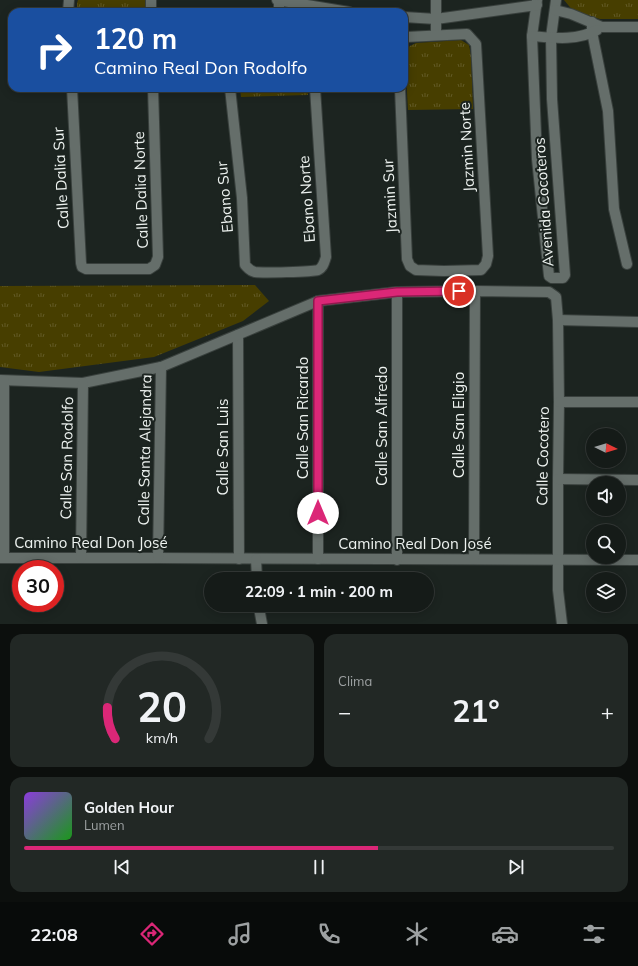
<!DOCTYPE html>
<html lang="es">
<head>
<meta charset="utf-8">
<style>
  body { margin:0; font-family:Mulish,sans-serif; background:#222825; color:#f1f3f6; height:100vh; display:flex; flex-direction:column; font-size:15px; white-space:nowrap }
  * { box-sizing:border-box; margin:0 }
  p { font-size:13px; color:#9da1a2 }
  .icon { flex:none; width:22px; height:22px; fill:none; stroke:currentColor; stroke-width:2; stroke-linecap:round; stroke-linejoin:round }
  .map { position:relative; height:624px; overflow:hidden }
  .details { display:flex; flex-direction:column; gap:10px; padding:10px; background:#0c0f0d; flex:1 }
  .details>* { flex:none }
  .banner { position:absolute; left:8px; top:8px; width:400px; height:84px; border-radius:12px; box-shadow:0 2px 10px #0003,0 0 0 1px #343937; background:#1a4fa0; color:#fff; overflow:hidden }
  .needle { width:26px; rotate:95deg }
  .controls { position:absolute; left:586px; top:428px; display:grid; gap:8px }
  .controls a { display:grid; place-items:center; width:40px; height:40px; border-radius:50%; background:#151b18; box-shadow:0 2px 10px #0003,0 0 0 1px #343937; font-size:20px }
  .speed { position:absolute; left:12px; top:560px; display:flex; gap:8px; font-size:20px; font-weight:700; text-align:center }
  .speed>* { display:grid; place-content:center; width:52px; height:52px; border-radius:50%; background:#151b18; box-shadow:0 2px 10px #0003,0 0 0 1px #343937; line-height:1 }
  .speed .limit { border:6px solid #d22; background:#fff; color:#111 }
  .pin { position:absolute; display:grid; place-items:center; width:34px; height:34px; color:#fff; margin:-17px; border:2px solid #fff; border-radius:50%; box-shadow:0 1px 4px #0007 }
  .me { position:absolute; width:44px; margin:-22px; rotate:0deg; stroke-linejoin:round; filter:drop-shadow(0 0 3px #0008) }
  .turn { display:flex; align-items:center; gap:14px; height:84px; padding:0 20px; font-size:18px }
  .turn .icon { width:52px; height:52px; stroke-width:2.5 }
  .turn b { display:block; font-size:28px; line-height:34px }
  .big { font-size:30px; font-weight:700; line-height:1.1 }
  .details .widget { flex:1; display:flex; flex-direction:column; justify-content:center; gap:6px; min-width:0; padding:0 14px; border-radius:12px; background:#222825 }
  .details .dial { align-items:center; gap:0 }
  .dial svg { height:104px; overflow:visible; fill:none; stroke:#343937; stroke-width:7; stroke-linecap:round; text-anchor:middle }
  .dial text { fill:#f1f3f6; stroke:none }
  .song { display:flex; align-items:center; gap:12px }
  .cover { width:48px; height:48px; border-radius:6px; background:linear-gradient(135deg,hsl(270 70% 55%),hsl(120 70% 35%)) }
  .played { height:4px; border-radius:2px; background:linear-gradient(90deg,#db2777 60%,#343937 60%) }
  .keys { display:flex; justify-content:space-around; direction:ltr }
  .heat { display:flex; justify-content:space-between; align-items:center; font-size:22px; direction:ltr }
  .details .tiles { flex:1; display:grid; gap:10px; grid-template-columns:1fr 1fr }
  .widget:last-child { grid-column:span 2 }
  .trip { position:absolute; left:204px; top:572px; width:230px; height:40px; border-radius:20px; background:#151b18; box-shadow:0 2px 10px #0003,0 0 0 1px #343937; font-weight:700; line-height:40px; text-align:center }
  .menu { display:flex; height:64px; justify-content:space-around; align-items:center; background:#080b0a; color:#9da1a2 }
  .menu .icon { width:28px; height:28px }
  .menu .on { color:#db2777 }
  .menu b { font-size:18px; color:#f1f3f6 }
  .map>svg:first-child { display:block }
</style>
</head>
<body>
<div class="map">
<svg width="638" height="624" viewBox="0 0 638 624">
  <defs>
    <pattern id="grass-tufts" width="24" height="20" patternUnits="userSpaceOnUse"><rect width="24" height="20" fill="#473e00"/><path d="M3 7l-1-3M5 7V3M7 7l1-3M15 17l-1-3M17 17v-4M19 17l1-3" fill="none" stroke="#625a26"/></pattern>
  </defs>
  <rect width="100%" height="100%" fill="#1c2420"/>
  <g fill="url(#grass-tufts)">
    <polygon points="78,0 148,0 147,12 77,12 77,3"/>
    <polygon points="564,0 638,0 638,19 600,19 574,12"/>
    <polygon points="461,40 469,45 471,56 473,109 408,110 405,56 408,47 416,43"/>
    <polygon points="240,88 308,88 308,95 241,97"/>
    <polygon points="255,285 269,301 243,321 154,357 39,372 0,367 0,286"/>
  </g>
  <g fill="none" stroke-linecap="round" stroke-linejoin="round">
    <g stroke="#39403d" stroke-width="12">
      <g id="street">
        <polyline points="277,0 349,12"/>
        <polyline points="537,0 532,36 537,159 549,276 552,278 563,278 565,275 552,99 551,37 556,0"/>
        <polyline points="555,10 571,14 602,27 638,27"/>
        <polyline points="68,12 69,0"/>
        <polyline points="151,12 151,0"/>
        <polyline points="279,12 279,0"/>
        <polyline points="404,17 436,19 537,5"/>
        <polyline points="592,22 592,32 608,111 614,209 627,264"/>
        <polyline points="436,35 436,0"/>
        <path d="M532 36C554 38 577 41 597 30"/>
        <polyline points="72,88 81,263 82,267 86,269 149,269 155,265 158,257 153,88"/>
        <path d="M230 88 242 198 245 265C248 268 250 271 255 272 262 273 312 272 318 270 323 268 324 263 326 257L315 88"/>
        <polyline points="400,88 407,259 410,266 416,270 444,271 481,270 486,264 488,256 476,44 467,34 406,37 404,39"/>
        <polyline points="558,320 638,322"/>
        <polyline points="238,335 239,559"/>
        <polyline points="0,380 83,383 161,367 318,301 397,292 475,291 549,292 556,297 558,320 559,402 558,479 558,590 562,624"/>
        <polyline points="4,381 4,558"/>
        <polyline points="559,402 638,402"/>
        <polyline points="558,479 638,480"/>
        <polyline points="0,558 158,558 638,560"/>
        <polyline points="81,558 83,383"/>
        <polyline points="158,558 161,367"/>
        <polyline points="256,559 257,579"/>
        <polyline points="318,559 318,301"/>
        <polyline points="474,559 475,291"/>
        <polyline points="397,560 397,292"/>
        <polyline points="259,608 262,624"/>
      </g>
    </g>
    <use href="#street" stroke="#656e6a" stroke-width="10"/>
  </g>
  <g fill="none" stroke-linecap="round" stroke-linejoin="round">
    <g stroke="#8e194d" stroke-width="10">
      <polyline id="route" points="318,513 318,301 397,292 459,291"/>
    </g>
    <use href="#route" stroke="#db2777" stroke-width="7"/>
  </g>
  <g text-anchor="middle" stroke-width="4" stroke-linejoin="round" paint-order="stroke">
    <g font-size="15" fill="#eef3f0" stroke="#1c2420">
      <text transform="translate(467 147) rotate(-93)" y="5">Jazmin Norte</text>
      <text transform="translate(61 178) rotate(-93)" y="5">Calle Dalia Sur</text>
      <text transform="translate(141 190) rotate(-92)" y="5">Calle Dalia Norte</text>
      <text transform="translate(390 196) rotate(-93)" y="5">Jazmin Sur</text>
      <text transform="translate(225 197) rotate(-95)" y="5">Ebano Sur</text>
      <text transform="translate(307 199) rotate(-94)" y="5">Ebano Norte</text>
      <text transform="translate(544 202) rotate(-94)" y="5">Avenida Cocoteros</text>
      <text transform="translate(303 418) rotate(-90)" y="5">Calle San Ricardo</text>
      <text transform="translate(459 425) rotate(-90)" y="5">Calle San Eligio</text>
      <text transform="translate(382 426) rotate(-90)" y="5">Calle San Alfredo</text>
      <text transform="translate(223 447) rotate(-90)" y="5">Calle San Luis</text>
      <text transform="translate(145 450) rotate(-89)" y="5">Calle Santa Alejandra</text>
      <text transform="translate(543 456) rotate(-89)" y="5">Calle Cocotero</text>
      <text transform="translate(67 458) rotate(-89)" y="5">Calle San Rodolfo</text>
      <text x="91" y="548">Camino Real Don José</text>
      <text x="415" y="549">Camino Real Don José</text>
    </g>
  </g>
</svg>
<div class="controls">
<a><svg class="needle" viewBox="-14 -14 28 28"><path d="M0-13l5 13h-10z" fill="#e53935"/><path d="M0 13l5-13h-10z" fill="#9da1a2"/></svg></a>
<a><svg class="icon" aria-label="sound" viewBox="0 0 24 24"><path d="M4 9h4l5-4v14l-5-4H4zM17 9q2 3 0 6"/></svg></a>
<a><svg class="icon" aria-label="search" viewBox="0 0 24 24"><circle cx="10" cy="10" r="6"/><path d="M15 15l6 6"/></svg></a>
<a><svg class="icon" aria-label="layers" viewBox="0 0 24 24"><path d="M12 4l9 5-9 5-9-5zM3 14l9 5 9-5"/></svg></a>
</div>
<div class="speed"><div class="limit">30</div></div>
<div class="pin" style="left:459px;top:291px;background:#d93025"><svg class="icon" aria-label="arrive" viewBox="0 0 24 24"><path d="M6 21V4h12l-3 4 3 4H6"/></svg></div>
<svg class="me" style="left:318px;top:513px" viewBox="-20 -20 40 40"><circle r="19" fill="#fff"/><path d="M0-13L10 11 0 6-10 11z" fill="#db2777"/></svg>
<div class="trip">22:09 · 1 min · 200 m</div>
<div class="banner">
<div class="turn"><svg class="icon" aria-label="right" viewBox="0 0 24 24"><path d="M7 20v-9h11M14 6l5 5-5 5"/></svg><div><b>120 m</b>Camino Real Don Rodolfo</div></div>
</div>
</div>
<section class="details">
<div class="tiles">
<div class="widget dial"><svg viewBox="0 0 100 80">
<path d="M14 69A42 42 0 1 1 86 69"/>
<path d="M14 69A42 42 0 0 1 8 45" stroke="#db2777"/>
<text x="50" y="56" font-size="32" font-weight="700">20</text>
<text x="50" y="72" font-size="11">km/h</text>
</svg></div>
<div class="widget"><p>Clima</p>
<div class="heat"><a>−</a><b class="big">21°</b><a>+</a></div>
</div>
<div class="widget">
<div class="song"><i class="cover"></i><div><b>Golden Hour</b><p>Lumen</p></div></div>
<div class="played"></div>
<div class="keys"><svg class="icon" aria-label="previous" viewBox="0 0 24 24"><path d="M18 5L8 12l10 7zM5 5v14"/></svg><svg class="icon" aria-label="pause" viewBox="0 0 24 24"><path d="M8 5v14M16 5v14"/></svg><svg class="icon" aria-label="next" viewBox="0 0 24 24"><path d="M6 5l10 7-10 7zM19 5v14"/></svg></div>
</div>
</div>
</section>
<nav class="menu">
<b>22:08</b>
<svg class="icon on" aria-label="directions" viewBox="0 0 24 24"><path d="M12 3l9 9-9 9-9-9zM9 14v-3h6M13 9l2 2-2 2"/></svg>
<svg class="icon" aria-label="music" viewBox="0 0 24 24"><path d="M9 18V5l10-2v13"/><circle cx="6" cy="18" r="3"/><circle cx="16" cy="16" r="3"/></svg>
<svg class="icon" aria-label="phone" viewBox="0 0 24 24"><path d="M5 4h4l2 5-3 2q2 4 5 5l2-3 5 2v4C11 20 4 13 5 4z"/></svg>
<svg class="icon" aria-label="climate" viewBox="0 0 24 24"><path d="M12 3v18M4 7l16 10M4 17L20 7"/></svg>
<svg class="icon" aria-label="car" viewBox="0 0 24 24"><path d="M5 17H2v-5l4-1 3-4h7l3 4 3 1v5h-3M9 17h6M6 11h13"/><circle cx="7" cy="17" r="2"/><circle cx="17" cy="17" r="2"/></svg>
<svg class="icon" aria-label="filters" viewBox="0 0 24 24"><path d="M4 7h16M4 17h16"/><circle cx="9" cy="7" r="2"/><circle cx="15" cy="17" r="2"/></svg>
</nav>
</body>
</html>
